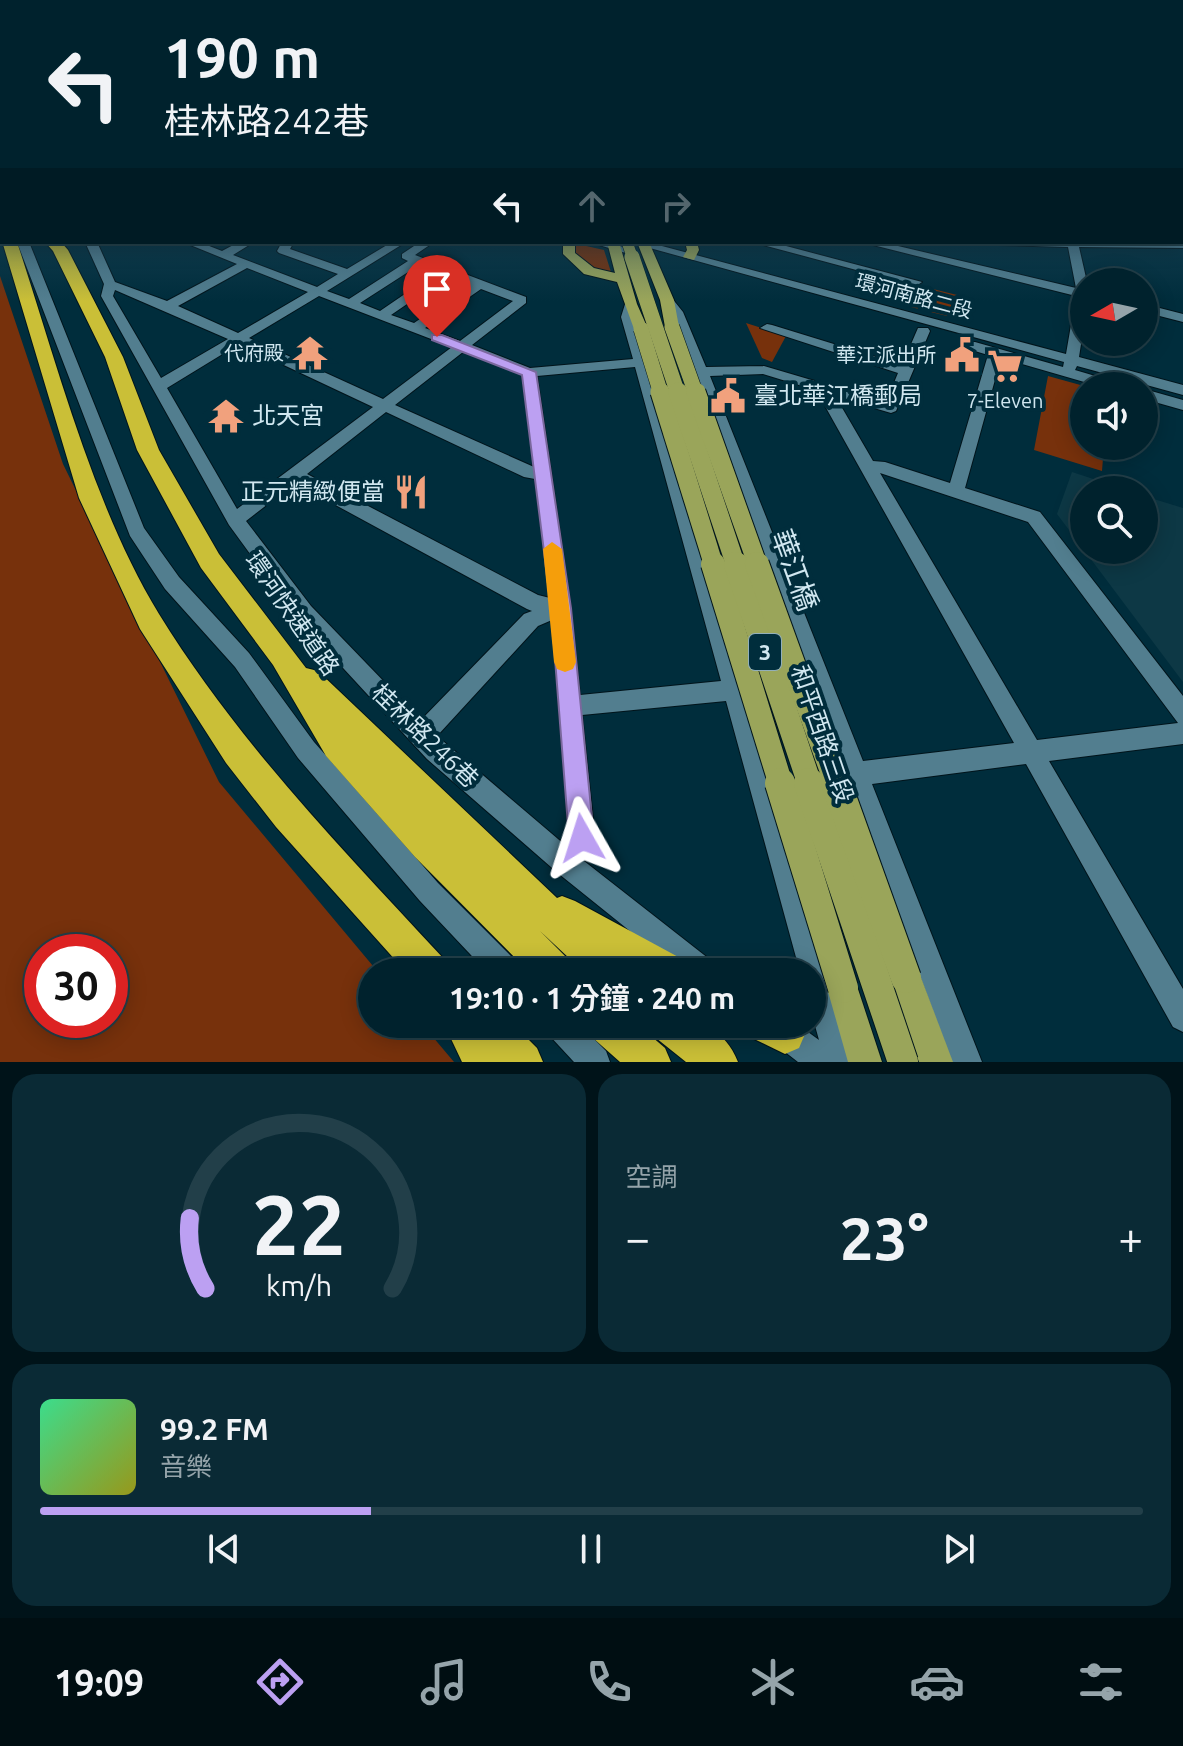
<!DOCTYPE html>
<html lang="zh-TW">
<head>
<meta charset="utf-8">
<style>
  body { margin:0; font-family:Ubuntu,"Noto Sans TC",sans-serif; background:#0a2a35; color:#f1f3f6; height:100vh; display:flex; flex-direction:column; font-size:30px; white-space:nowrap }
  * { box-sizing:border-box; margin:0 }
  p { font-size:26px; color:#95a4aa }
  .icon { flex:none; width:44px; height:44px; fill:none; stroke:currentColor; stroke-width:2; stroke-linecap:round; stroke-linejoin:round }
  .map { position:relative; height:1062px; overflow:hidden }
  .sheet { display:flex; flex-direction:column; gap:12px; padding:12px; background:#001319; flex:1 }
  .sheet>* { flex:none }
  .banner { position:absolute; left:0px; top:0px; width:1184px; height:244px; box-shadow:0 4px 20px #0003,0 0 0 2px #223f49; background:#00222d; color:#f1f3f6; overflow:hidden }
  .needle { width:52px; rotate:261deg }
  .fabs { position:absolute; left:1070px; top:268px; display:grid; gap:16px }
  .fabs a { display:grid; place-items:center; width:88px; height:88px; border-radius:50%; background:#00222d; box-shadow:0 4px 20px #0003,0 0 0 2px #223f49; font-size:40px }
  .speed { position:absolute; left:24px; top:934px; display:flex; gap:16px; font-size:40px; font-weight:700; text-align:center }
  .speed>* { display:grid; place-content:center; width:104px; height:104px; border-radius:50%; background:#00222d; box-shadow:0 4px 20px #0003,0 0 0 2px #223f49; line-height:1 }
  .speed .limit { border:12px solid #d22; background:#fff; color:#111 }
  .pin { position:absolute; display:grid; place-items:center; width:68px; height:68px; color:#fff; margin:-82px -34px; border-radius:50% 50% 50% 0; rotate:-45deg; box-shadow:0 0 8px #0007 }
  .pin .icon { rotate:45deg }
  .me { position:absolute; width:88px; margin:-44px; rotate:354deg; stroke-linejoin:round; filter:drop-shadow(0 0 6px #0008) }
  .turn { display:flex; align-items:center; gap:28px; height:168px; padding:0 32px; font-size:36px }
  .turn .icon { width:104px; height:104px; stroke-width:2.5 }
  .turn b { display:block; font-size:56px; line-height:68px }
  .lanes { display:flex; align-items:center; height:76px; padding:0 32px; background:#0003; justify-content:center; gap:40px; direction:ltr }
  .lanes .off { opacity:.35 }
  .big { font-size:60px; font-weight:600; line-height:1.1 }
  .sheet .widget { flex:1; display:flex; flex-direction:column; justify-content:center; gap:12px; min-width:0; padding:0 28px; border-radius:24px; background:#0a2a35 }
  .sheet .dial { align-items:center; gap:0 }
  .dial svg { height:208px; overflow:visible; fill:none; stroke:#223f49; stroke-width:7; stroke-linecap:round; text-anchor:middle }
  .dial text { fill:#f1f3f6; stroke:none }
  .song { display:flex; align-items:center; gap:24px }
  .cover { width:96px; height:96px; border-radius:12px; background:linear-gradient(135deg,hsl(150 70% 55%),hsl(60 70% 35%)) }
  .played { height:8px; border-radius:4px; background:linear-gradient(90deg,#bca0f2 30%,#223f49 30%) }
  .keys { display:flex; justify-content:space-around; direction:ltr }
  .heat { display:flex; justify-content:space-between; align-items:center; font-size:44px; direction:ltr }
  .sheet .tiles { flex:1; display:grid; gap:12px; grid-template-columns:1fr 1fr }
  .widget:last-child { grid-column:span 2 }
  .trip { position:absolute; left:358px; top:958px; width:468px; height:80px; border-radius:40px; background:#00222d; box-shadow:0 4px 20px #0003,0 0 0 2px #223f49; font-weight:600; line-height:80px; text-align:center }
  .tabs { display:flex; height:128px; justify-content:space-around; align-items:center; background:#000e12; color:#95a4aa }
  .tabs .icon { width:56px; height:56px }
  .tabs .on { color:#bca0f2 }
  .tabs b { font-size:36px; color:#f1f3f6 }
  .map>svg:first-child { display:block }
</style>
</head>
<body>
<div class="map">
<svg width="1183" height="1062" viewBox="0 0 1183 1062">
  <rect width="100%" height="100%" fill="#002d3c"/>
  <polygon fill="#0d3845" points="1072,472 1127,490 1084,490 1084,550 1144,550 1144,496 1183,508 1183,682 1057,514"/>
  <g fill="#77310c" fill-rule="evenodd">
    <polygon points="573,243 604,250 611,272 596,269 575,256"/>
    <path d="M0 276 63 464 219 782 378 972H372V1024H422L454 1062H0ZM42 952H110V1020H42Z"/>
    <polygon points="921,286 957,295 947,316 911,307"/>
    <polygon points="746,323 786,336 772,362 762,358"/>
    <polygon points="1048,376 1084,386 1084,446 1104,446 1102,471 1034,450"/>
  </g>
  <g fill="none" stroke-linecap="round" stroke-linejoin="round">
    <g stroke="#00141b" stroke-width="2">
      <g id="minor">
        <polygon points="0,152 2,152 2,158 0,157"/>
        <rect x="0" y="169" width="2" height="6"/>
        <rect x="0" y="196" width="2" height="9"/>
        <polygon points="17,242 29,242 144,528 179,577 249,653 314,742 438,883 517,962 521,972 487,972 420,901 298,758 235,667 165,589 130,536"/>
        <path d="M85 242H97L115 282 167 301 237 264 183 242H199L222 251 239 242H254L233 255 317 287 338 274 279 253 277 251 282 242H294L290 249 347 269 392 242H406L327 291 349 299 408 261 402 258V254L420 242H434L415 255 526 297V303L472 345 530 368 633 359 621 317 626 301H634L635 317 855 1062H798L762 1034 757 1024H797L819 1040 812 1015V972H800L726 701 582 715 595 838 584 861 713 962 717 972H681L559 874 427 759 297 618 229 525 101 296 104 284ZM419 265 437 272 380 311 360 303ZM247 268 308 292 238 333 178 306ZM448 276 470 285 414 323 391 315ZM481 289 513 301 460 341 425 328ZM115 290 228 339 161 378 113 296ZM319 296 452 347 383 399 249 338ZM239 344 373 407 237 509 167 388ZM463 352 522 374 534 467 395 405ZM635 367 721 681 580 695 571 608 537 376ZM386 412 524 477 535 479 550 598 538 595 307 474ZM295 483 527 609 532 611 524 614 421 720 311 606 246 521ZM552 620 569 836 565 845 437 736 538 626Z"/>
        <polygon points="589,242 608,242 635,251 629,254"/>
        <path d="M628 242H647L1066 354 1076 296 861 242H881L1076 288 1068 247 998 245 992 242H1183V248L1079 247 1087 282H1084V325L1079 357 1183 385V395L1077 366 1075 370 1119 383 1121 386H1098L1001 358 965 488 1040 512 1183 696V744L1049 761 1183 989V1032L1173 1027 1026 764 872 784 982 1062H952L848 783 841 780 837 772 840 764 694 372 671 313 661 300 671 297 683 312 706 367 764 366 886 402 898 373 760 328 767 324 772 325 902 365 918 328H928L930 331 896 411 891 413 840 398 841 406 873 461 885 462 950 483 988 355 965 348V342H975L1063 367 1064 362ZM763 374 825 393V406L1014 743 863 761 710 376ZM880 473 1028 522 1178 723 1037 740Z"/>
        <polygon points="752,242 771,242 922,282 916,286"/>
        <polygon points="1144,304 1183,314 1183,322 1144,312"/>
        <polygon points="1144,389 1183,400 1183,410 1144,399"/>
        <polygon points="543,1024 579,1024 606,1051 610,1062 574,1062 548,1034"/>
      </g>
    </g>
    <g stroke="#00141b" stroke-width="2">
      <g id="major">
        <rect x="1182" y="159" width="1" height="6"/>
        <polygon points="563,242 575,242 575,253 594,268 615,273 607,242 619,242 637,304 648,329 646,332 636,332 634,329 617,282 584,274 563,254"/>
        <polygon points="637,242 649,242 674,300 679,327 677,330 667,330 665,327 660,300"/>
        <polygon points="685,242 697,242 699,250 694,260 683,257 687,250"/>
        <polygon points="906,962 917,967 953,1062 919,1062 890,978 895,967"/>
        <polygon points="843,972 854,977 882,1062 848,1062 827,988 832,977"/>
      </g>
    </g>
    <g stroke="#00141b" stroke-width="2">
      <g id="highway">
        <rect x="0" y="185" width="2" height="10"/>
        <rect x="0" y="217" width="2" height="11"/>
        <path d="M2 241 17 242C57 363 93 506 159 614 238 742 342 849 444 959L450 972H406L276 827 226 763 140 629 79 498Z"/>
        <polygon points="45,242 61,242 68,250 123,357 159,450 219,554 306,668 318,671 557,898 562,896 575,901 682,959 688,972 584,972 540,931 568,959 574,972 529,972 415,857 326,756 273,665 201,568 137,450 105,357 53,251"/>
        <polygon points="444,1024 513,1024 537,1048 543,1062 462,1062"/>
        <polygon points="587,1024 637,1024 665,1048 671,1062 620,1062 593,1038"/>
        <path d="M650 1024C689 1024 721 1019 738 1062H686L656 1038Z"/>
        <polygon points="746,1024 801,1024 805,1034 799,1048 785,1054 752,1038"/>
      </g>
    </g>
    <use href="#minor" fill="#527e8f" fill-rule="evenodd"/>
    <use href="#major" fill="#9aa55a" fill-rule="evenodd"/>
    <use href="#highway" fill="#cabf37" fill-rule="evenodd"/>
    <g stroke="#00141b" stroke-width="12" stroke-linecap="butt">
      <polyline id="major-bridge-far4" points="627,242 633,259"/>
    </g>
    <g stroke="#00141b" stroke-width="16" stroke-linecap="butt">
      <g id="major-bridge-far3">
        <polyline points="632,257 678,394"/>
        <polyline points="672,327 696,394"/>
        <polyline points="641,329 661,394"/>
      </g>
    </g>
    <g stroke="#00141b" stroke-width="21" stroke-linecap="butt">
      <g id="major-bridge-far2">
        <polyline points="660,392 714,566"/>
        <polyline points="678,392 736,566"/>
        <polyline points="696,392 758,566"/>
      </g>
    </g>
    <g stroke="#00141b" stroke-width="26" stroke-linecap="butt">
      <g id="major-bridge-far1">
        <polyline points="713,564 781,785"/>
        <polyline points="736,564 810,785"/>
        <polyline points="757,564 837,785"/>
      </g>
    </g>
    <g stroke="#00141b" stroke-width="32" stroke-linecap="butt">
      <g id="major-bridge">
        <polyline points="780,783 843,988"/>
        <polyline points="809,783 903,1062"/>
        <polyline points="836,783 906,978"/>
      </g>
    </g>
    <use href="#major-bridge-far4" stroke="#9aa55a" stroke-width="11"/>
    <use href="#major-bridge-far3" stroke="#9aa55a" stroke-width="15"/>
    <use href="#major-bridge-far2" stroke="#9aa55a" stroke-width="19"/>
    <use href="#major-bridge-far1" stroke="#9aa55a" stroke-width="24"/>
    <use href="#major-bridge" stroke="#9aa55a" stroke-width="30"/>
  </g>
  <linearGradient id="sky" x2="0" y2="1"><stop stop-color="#001921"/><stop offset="0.5" stop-color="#264c61"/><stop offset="1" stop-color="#264c61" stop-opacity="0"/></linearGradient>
  <rect width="1183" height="301" fill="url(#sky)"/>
  <polygon fill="#bca0f2" stroke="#7a689d" stroke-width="2" points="432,335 442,335 536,372 571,608 594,838 591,847 582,851 573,847 569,838 551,608 522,375 432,340"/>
  <polygon fill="#f59e0b" points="552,542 562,549 576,662 573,669 565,672 557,669 554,662 543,549"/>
  <defs>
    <g id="temple-bare" transform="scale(2.76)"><path d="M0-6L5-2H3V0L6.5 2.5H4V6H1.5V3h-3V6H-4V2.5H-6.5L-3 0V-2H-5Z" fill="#f1a17d" stroke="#002d3c" stroke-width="2.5" paint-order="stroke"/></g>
    <g id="civic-bare" transform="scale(2.76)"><path d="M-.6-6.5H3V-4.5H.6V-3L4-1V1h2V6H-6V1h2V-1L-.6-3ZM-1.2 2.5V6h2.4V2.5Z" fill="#f1a17d" stroke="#002d3c" stroke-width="2.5" paint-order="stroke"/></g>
    <g id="supermarket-bare" transform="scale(2.76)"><path d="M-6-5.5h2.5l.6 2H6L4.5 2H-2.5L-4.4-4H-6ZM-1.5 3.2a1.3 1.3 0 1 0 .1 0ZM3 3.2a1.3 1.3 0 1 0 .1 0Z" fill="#f1a17d" stroke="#002d3c" stroke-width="2.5" paint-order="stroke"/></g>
    <g id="restaurant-bare" transform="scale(2.76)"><path d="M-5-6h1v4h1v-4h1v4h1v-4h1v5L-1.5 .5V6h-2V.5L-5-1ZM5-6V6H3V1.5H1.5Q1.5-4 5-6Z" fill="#f1a17d" stroke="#002d3c" stroke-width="2.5" paint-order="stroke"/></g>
  </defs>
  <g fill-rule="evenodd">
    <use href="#temple-bare" x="310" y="353"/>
    <use href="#civic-bare" x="962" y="355"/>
    <use href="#supermarket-bare" x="1005" y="366"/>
    <use href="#civic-bare" x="728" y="396"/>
    <use href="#temple-bare" x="226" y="416"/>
    <use href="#restaurant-bare" x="411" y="492"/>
  </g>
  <g text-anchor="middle" stroke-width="8" stroke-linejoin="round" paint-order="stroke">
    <g font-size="20" fill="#d0e7f0" stroke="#002d3c">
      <text transform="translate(914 296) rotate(15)" y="7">環河南路二段</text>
    </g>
    <g font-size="20" fill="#d0e7f0" stroke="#002d3c" text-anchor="end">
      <text x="284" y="360">代府殿</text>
      <text x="936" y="362">華江派出所</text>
      <text x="1005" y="408" text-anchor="middle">7-Eleven</text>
    </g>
    <rect fill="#002d3c" stroke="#92afba" stroke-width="2" x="749" y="634" width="32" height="36" rx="6"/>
    <g font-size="22" font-weight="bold" fill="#d0e7f0">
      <text x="765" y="660">3</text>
    </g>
    <g font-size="24" fill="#d0e7f0" stroke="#002d3c" text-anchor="start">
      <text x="754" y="404">臺北華江橋郵局</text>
      <text x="252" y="424">北天宮</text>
      <text x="385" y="500" text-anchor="end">正元精緻便當</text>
    </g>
    <g font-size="24" fill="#d0e7f0" stroke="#002d3c">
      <text transform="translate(292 614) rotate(55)" y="8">環河快速道路</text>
      <text transform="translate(822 734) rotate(71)" y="8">和平西路三段</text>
      <text transform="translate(425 736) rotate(44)" y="8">桂林路246巷</text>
    </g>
    <g font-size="28" fill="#d0e7f0" stroke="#002d3c">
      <text transform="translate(795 570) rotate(70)" y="10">華江橋</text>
    </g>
  </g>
</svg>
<div class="fabs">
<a><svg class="needle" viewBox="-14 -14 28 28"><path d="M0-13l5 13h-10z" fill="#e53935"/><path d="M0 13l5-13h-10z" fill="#95a4aa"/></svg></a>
<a><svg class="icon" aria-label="sound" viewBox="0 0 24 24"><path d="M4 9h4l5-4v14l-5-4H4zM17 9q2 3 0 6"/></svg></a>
<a><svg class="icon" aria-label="search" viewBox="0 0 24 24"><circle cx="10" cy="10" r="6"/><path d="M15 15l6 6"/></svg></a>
</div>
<div class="speed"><div class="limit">30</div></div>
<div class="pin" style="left:437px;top:337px;background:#d93025"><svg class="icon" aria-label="arrive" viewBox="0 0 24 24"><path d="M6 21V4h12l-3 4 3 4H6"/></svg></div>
<svg class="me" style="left:582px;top:838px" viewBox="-20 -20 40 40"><path d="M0-17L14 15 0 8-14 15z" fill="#bca0f2" stroke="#fff" stroke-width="4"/></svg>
<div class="trip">19:10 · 1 分鐘 · 240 m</div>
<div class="banner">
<div class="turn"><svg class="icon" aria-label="left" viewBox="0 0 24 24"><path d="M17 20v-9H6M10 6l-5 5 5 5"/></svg><div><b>190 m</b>桂林路242巷</div></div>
<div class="lanes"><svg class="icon" aria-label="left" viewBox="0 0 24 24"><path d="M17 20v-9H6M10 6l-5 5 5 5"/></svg><svg class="icon off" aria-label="ahead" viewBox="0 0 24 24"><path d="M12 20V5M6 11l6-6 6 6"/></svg><svg class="icon off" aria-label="right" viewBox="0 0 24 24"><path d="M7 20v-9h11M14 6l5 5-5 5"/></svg></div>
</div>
</div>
<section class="sheet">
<div class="tiles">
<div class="widget dial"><svg viewBox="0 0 100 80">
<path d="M14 69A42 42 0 1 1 86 69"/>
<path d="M14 69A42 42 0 0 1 8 42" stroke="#bca0f2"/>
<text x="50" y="56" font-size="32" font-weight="700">22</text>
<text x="50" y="72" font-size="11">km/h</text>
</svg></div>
<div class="widget"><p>空調</p>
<div class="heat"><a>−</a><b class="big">23°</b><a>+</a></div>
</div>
<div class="widget">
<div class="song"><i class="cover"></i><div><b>99.2 FM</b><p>音樂</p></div></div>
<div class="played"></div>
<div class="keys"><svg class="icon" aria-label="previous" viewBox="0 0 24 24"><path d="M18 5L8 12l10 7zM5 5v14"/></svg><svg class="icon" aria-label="pause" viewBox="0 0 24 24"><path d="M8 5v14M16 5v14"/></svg><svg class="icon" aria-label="next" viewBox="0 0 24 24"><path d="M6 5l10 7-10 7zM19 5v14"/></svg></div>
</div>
</div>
</section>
<nav class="tabs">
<b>19:09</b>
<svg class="icon on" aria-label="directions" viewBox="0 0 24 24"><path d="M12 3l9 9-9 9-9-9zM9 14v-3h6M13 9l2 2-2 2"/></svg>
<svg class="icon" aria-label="music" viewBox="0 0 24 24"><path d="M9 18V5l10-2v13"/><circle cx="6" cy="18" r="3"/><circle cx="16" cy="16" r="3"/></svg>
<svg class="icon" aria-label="phone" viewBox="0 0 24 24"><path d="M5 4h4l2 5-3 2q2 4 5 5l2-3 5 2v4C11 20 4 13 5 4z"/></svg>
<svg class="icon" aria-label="climate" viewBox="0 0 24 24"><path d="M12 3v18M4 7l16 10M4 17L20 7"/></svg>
<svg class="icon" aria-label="car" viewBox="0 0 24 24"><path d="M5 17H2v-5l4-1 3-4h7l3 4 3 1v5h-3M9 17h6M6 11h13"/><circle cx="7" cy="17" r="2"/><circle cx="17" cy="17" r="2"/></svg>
<svg class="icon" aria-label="filters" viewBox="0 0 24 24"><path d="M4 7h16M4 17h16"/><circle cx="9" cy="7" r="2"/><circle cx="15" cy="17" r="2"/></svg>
</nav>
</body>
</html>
